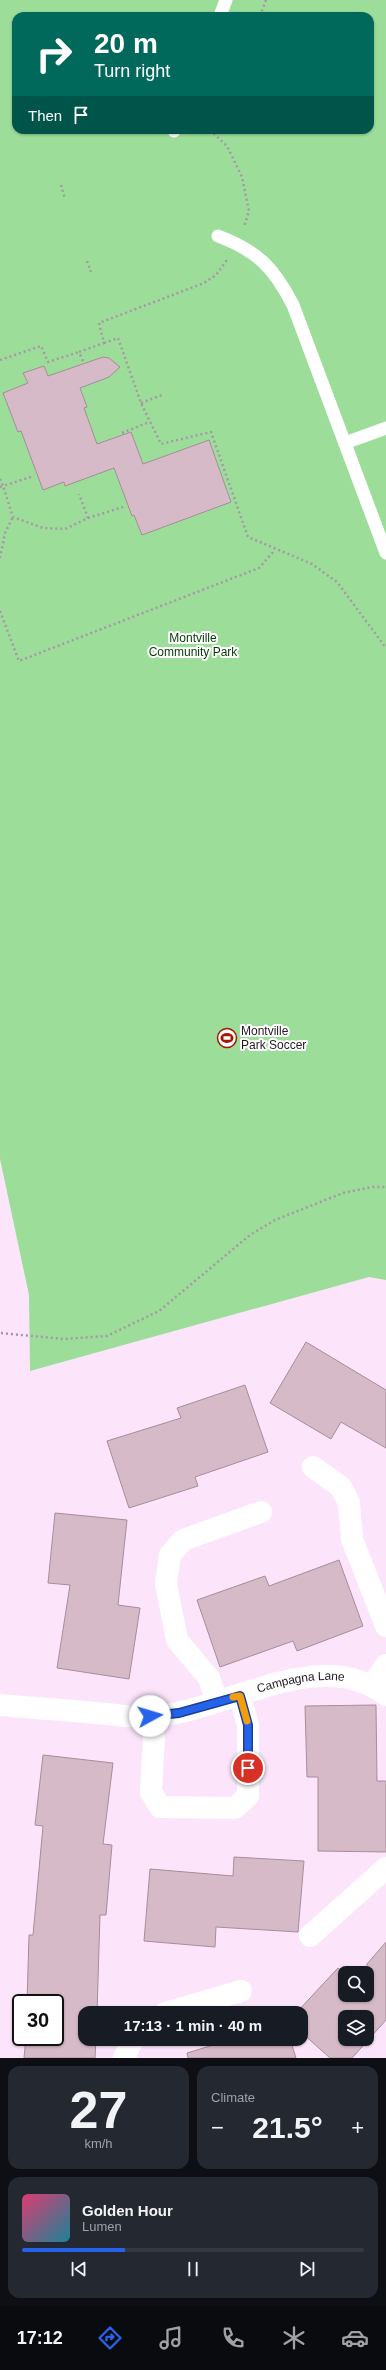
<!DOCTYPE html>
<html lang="en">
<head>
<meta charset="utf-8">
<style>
  body { margin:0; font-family:Arial,sans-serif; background:#242831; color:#f1f3f6; height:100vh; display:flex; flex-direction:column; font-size:15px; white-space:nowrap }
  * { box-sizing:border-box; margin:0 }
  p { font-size:13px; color:#9ea1a6 }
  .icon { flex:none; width:22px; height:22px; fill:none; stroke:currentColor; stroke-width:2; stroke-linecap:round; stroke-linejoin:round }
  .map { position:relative; height:2058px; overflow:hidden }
  .sheet { display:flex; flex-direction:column; gap:8px; padding:8px; background:#0d0f14; flex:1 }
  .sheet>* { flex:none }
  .top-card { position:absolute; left:12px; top:12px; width:362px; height:122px; border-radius:12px; box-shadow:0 1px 3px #0004; background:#00695c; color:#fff; overflow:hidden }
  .fabs { position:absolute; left:338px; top:1966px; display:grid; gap:8px }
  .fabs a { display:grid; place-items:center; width:36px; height:36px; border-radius:8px; background:#171b24; box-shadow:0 1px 3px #0004; font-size:20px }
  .speed { position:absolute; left:12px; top:1994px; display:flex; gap:8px; font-size:20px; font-weight:700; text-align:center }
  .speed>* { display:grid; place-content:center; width:52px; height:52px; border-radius:50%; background:#171b24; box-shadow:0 1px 3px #0004; line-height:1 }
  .speed .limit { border:2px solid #111; border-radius:6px; background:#fff; color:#111 }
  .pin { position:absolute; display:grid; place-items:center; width:34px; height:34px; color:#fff; margin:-17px; border:2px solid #fff; border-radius:50%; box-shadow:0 1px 4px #0007 }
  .me { position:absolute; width:44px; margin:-22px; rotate:84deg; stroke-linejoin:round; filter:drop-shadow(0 0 3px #0008) }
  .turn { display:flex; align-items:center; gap:14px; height:84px; padding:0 16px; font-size:18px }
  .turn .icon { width:52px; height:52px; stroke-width:2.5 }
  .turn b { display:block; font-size:28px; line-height:34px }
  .then { display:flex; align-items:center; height:38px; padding:0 16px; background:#0003; gap:8px; font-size:15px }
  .big { font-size:30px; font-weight:700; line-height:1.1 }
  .sheet .widget { flex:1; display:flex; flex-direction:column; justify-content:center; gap:6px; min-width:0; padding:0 14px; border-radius:12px; background:#242831 }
  .sheet .dial { align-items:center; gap:0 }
  .dial b { font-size:52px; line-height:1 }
  .song { display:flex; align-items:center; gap:12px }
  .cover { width:48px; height:48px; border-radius:6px; background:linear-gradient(135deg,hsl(340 70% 55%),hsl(190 70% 35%)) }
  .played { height:4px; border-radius:2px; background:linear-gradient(90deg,#2563eb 30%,#363941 30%) }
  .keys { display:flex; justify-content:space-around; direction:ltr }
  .heat { display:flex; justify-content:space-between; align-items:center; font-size:22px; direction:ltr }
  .sheet .tiles { flex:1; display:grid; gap:8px; grid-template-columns:1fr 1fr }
  .widget:last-child { grid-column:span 2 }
  .trip { position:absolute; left:78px; top:2006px; width:230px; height:40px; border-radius:12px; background:#171b24; box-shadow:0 1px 3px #0004; font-weight:700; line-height:40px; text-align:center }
  .dock { display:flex; height:64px; justify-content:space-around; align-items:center; background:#090b0e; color:#9ea1a6 }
  .dock .icon { width:28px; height:28px }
  .dock .on { color:#2563eb }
  .dock b { font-size:18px; color:#f1f3f6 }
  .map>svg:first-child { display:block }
</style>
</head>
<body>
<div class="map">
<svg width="386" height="2058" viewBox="0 0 386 2058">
  <rect width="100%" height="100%" fill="#fce5fb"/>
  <path fill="#9cde99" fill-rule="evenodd" d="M0 0H386V1280L369 1277 30 1371 29 1295 0 1159ZM16 16H370V130H16Z"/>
  <g fill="#d7bac8" stroke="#a78c99" fill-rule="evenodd">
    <polygon points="103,357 109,358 120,367 109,377 80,388 87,407 84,408 97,444 131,432 143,464 209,440 231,502 142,535 134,515 132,516 114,468 65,486 64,482 43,490 21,431 18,432 3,393 28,383 23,373 44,366 48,376"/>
    <polygon points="306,1342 386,1390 386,1448 341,1422 331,1439 270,1403"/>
    <polygon points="245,1385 268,1452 195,1477 198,1486 129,1508 107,1441 181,1418 177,1408"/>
    <polygon points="55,1513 127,1520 118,1605 140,1608 129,1679 57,1668 70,1585 48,1583"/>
    <polygon points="339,1560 363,1626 297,1651 293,1641 220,1667 197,1600 265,1576 269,1586"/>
    <polygon points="376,1705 377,1781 386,1781 386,1852 318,1851 318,1777 307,1777 305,1706"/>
    <polygon points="43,1755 113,1763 103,1844 112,1845 106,1915 100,1915 97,2013 85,2013 85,2039 96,2039 95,2058 24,2058 26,2037 55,2037 55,2003 27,2003 29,1935 33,1935 43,1826 35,1825"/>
    <polygon points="234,1857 304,1861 298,1932 216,1927 215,1947 144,1941 150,1869 233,1876"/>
    <path d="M386 1942V2020L352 2058H330L301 2032V2013H296L338 1968 345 1975V1995H367V1964ZM345 2017H367V2039H345Z"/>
    <polygon points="233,2039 290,2039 296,2058 188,2058 187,2053"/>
  </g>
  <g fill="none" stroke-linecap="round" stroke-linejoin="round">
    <g stroke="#a897a7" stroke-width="2.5" stroke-dasharray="2 3" stroke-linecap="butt">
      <polyline points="260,16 266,0"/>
      <polyline points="210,130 227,146 242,177 249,211 244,227"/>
      <polyline points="61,185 65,199"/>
      <polyline points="87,261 91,272"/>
      <polyline points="104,343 118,338 141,403 161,444 211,432 248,537 312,564 337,582 386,648"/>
      <polyline points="0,360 41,346 48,362 79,352"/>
      <polyline points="83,361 79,352 104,343 99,323 204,283 216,275 227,260"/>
      <polyline points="141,403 162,395"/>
      <polyline points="122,433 149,422"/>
      <polyline points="0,479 3,486 34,476"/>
      <polyline points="0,487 3,486 13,517 43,528 65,529 88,518 79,494"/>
      <polyline points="88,518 123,507"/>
      <polyline points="0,558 5,533 13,517"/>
      <polyline points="0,611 19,661 259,568 275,550"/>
      <polyline points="1,1333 63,1339 107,1336 159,1311 250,1235 275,1220 343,1193 372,1187 386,1187"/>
    </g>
    <g stroke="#fff" stroke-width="13">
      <polyline points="220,16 226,0"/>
      <polyline points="174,131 175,130"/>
      <path d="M218 236C258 251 274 268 293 305L386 553"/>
      <polyline points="345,443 386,428"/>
    </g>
    <g stroke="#fff" stroke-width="22">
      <polyline points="313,1467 341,1487 349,1503 352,1539 386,1626"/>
      <polyline points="372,1686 386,1665"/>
      <polyline points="217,1702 209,1678 177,1640 166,1584 170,1555 183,1540 261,1512"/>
      <path id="s1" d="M0 1705C32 1708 64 1710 96 1713 112 1714 129 1717 145 1717 220 1716 317 1642 386 1695"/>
      <polyline points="150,1716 154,1739 151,1792 160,1807 235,1808 248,1796 248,1725 240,1696"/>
      <polyline points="310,1936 386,1868"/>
      <polyline points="165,2013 241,1991"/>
      <polyline points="124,2058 133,2039"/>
    </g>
  </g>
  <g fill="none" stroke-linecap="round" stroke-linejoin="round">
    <g stroke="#184099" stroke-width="10">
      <polyline id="route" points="150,1716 179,1713 240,1696 248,1725 248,1768"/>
    </g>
    <use href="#route" stroke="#2563eb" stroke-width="7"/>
    <polyline stroke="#f59e0b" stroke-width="7" points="233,1697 240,1696 247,1721"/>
  </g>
  <defs>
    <g id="stadium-ring" transform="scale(1)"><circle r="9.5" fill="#fff" stroke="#a71500" stroke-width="1.5"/><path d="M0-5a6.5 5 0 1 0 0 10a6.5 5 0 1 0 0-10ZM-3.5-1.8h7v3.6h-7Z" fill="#a71500"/></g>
  </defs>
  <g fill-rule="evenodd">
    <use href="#stadium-ring" x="227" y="1038"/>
  </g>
  <g text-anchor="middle" stroke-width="4" stroke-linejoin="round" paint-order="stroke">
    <g font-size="12" fill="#043906" stroke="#fff">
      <text x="193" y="642">Montville<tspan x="193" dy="14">Community Park</tspan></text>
    </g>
    <g font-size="12" fill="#231b23" stroke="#fff" text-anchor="start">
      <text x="241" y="1035">Montville<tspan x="241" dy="14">Park Soccer</tspan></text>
    </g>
    <g font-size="12" fill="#231b23" stroke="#fff">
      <text dy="4" stroke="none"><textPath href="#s1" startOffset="306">Campagna Lane</textPath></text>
    </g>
  </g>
</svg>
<div class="fabs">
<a><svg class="icon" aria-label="search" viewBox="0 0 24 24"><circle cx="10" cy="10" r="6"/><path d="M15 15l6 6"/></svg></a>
<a><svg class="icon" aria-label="layers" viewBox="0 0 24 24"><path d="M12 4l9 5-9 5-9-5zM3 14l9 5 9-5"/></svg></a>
</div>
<div class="speed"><div class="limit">30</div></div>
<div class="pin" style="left:248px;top:1768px;background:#d93025"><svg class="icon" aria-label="arrive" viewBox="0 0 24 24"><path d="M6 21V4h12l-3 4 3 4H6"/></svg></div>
<svg class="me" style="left:150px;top:1716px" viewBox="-20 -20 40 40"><circle r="19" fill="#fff"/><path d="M0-13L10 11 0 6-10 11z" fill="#2563eb"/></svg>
<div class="trip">17:13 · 1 min · 40 m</div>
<div class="top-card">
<div class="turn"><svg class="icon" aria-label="right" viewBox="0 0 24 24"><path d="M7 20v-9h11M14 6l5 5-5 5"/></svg><div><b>20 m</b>Turn right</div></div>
<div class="then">Then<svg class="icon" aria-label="arrive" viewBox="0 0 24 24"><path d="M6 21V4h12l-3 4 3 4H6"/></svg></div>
</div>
</div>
<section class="sheet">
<div class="tiles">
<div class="widget dial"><b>27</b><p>km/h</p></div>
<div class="widget"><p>Climate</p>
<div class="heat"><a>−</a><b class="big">21.5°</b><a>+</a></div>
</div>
<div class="widget">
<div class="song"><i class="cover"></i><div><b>Golden Hour</b><p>Lumen</p></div></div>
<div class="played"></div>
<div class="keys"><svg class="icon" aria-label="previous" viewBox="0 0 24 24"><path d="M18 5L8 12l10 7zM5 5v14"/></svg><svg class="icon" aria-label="pause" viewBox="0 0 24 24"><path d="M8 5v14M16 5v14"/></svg><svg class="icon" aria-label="next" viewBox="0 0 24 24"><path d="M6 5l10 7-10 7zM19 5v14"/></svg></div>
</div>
</div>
</section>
<nav class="dock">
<b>17:12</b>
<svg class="icon on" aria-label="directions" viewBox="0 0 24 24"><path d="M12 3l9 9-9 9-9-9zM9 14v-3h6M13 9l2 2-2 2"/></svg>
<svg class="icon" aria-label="music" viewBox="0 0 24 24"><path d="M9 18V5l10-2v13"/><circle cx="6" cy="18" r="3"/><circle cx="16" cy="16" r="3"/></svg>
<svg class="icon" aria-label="phone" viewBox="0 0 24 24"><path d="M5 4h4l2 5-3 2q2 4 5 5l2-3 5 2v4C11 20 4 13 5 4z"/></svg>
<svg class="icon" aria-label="climate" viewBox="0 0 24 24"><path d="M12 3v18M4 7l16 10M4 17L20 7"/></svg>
<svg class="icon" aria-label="car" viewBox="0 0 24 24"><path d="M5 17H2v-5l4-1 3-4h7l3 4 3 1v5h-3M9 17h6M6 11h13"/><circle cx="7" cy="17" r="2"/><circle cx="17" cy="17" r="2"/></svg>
</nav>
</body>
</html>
